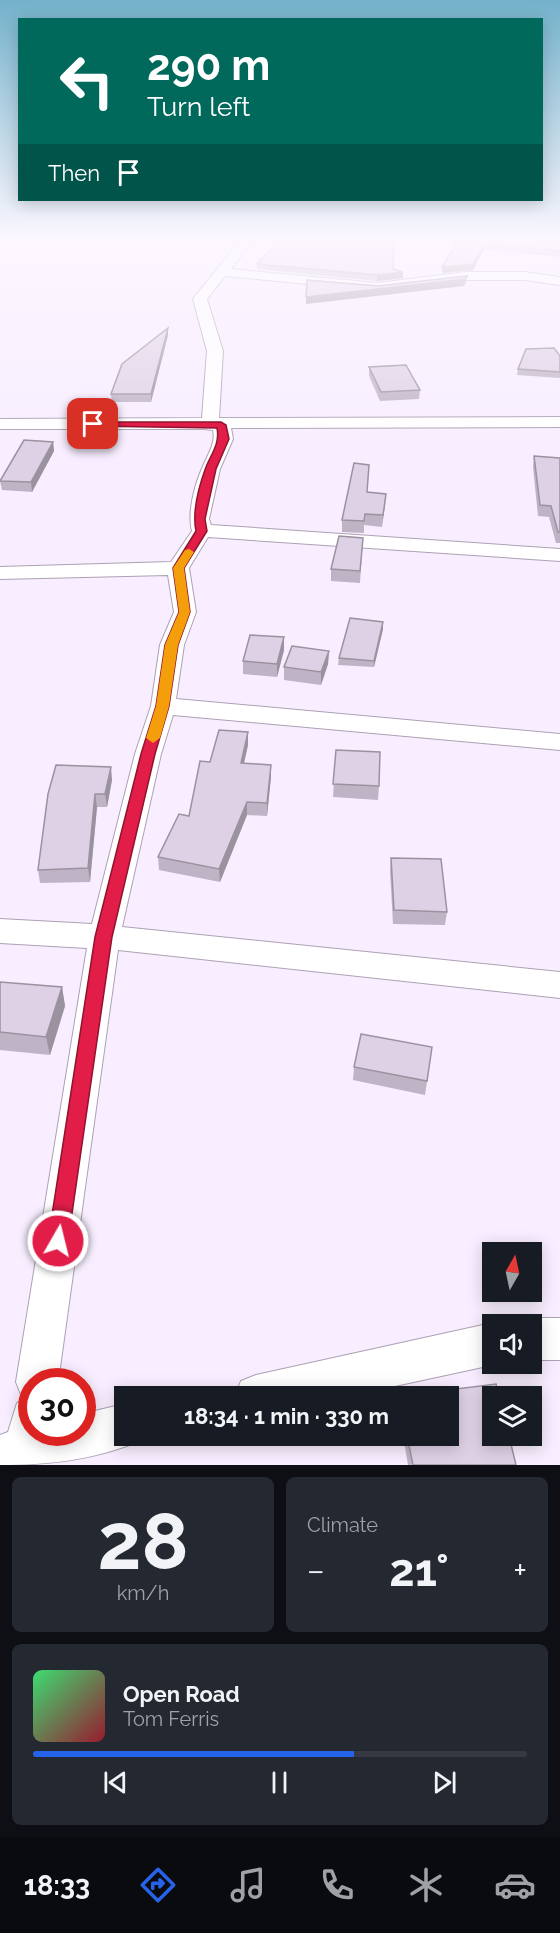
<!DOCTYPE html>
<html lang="en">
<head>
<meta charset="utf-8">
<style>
  body { margin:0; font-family:Raleway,sans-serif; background:#242831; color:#f1f3f6; height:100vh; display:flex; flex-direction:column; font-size:22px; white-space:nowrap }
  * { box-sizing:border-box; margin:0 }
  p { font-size:20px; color:#9ea1a6 }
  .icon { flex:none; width:33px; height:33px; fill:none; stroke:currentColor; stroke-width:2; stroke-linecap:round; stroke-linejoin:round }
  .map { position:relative; height:1465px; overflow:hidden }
  .side { display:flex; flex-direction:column; gap:12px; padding:12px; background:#0d0f14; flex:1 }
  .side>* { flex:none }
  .banner { position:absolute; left:18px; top:18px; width:525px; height:183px; border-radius:0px; box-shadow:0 3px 15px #0003; background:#00695c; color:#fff; overflow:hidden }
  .needle { width:39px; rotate:9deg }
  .buttons { position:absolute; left:482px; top:1242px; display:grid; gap:12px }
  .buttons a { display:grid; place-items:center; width:60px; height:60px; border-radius:0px; background:#171b24; box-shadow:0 3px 15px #0003; font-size:30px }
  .speed { position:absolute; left:18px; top:1368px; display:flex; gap:12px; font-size:30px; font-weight:700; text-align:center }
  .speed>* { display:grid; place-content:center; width:78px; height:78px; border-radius:50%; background:#171b24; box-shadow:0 3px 15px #0003; line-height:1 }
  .speed .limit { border:9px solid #d22; background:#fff; color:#111 }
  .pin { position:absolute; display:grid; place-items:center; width:51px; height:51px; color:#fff; margin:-26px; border-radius:12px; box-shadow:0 3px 9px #0006 }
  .me { position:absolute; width:66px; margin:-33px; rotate:8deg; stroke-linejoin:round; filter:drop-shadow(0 0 4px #0008) }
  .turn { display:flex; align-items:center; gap:21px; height:126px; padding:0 30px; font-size:27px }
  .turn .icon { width:78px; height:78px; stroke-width:2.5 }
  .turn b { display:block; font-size:42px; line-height:51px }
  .then { display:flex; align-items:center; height:57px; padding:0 30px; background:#0003; gap:12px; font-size:22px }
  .big { font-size:45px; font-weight:700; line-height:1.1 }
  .side .widget { flex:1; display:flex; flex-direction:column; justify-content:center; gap:9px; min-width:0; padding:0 21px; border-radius:9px; background:#242831 }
  .side .dial { align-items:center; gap:0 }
  .dial b { font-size:78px; line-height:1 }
  .song { display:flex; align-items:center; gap:18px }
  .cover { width:72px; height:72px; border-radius:9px; background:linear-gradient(135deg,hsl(140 70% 55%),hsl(350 70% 35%)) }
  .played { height:6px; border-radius:3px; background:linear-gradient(90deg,#2563eb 65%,#363941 65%) }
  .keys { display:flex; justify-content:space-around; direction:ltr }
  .heat { display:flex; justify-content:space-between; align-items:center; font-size:33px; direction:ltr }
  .side .tiles { flex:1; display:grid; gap:12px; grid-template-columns:1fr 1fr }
  .widget:last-child { grid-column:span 2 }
  .trip { position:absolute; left:114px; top:1386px; width:345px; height:60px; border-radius:0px; background:#171b24; box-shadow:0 3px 15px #0003; font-weight:700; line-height:60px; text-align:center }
  .tab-bar { display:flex; height:96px; justify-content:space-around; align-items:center; background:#090b0e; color:#9ea1a6 }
  .tab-bar .icon { width:42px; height:42px }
  .tab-bar .selected { color:#2563eb }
  .tab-bar b { font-size:27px; color:#f1f3f6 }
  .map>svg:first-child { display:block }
</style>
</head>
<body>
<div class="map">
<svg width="560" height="1465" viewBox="0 0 560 1465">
  <rect width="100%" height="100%" fill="#f8eeff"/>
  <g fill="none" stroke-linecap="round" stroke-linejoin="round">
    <g stroke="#ada1b4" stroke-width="2">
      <g id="street">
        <path d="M241 239H254L231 269 377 283 466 272H525L560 277V285L525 280H466L377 291 225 276 207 299 223 351 219 418 560 417V427L231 428 233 439 220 469 209 519 211 525 560 549V561L208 537 189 568 196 612 184 645 176 699 560 734V750L173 715 161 754 122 927 560 972V998L118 950 58 1382H32V1432H82V1414L124 1404V1436H142L139 1441C95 1460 47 1465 0 1465V1435L8 1432 17 1403 26 1399 22 1397 16 1382 87 948 0 943V919L92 924 135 754 151 706 160 645 174 612 168 575 0 579V567L171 562 192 531C187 512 195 484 203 466 208 454 216 443 213 430L204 429H0V419L202 418 207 351 193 299Z"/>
        <polygon points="531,1318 560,1318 560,1360 531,1360 531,1324 516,1324"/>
        <polygon points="492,1323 495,1324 492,1324 492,1364 495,1364 492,1365 349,1396 235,1396 241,1381 256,1375"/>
      </g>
    </g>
    <use href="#street" fill="#fff" fill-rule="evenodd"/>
  </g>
  <g fill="#bfb4c5">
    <polygon points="256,239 394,239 393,269 403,278 377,281 257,269 257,264 278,242"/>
    <polygon points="459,239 560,239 560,257 484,249 473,270 442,273 442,267"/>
    <polygon points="168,335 151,402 112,402 111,394"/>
    <polygon points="560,356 560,378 517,375 518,369"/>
    <polygon points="369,367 420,390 419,399 380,401 369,376"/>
    <polygon points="53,442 54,451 32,492 2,490 0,481"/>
    <polygon points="534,456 560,458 560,543 556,543 549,517 538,516 533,467"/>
    <polygon points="367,492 386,494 382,527 364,525 364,533 342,532 342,520"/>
    <polygon points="363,538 360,583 331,581 331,569"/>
    <polygon points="383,629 374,667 338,665 339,658"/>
    <polygon points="284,637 284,650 277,677 243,674 243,661"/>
    <polygon points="329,651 328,664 321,685 284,680 284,667"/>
    <polygon points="248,745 244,763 271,765 271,777 267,816 247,815 220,882 159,870 158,857 189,816 210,762"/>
    <polygon points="336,750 379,786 378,800 333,797"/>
    <polygon points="112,780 107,807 97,807 90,882 40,883 38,870 48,794"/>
    <polygon points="391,858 447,912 445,925 393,924 390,871"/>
    <polygon points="0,982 62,987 65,1006 50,1055 0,1050"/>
    <polygon points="432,1047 425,1095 353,1080 354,1067"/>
    <polygon points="403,1436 448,1436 516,1465 408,1465"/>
  </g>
  <g fill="#9b92a0">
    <polygon points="485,244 484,249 473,270 442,273 442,267"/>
    <polygon points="403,272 403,278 377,281 377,275"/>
    <polygon points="467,276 466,282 464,286 306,304 306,297"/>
    <polygon points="168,328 168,335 151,402 151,394"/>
    <polygon points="53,442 54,451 32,492 31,482"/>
    <polygon points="386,494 385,505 382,527 383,515"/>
    <polygon points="383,622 383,629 374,667 374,661"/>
    <polygon points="284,637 284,650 277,677 277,664"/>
    <polygon points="329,651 328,664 321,685 321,672"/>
    <polygon points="248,732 248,745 241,776 241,763"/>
    <polygon points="271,765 271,777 267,816 267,803"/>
    <polygon points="111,767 112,780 107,807 105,794"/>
    <polygon points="95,794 97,807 90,882 88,868"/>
    <polygon points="247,802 247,815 220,882 219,869"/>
    <polygon points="62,987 65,1006 50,1055 46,1037"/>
  </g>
  <g fill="#ded1e5" stroke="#9b92a0" stroke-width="1.5">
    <polygon points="281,239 394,239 393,269 403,272 377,275 257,264"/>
    <polygon points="459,239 560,239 560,251 485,244 473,264 442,267"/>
    <polygon points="467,276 465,279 306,297 307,280 378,286"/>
    <polygon points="168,328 151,394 111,394 122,364"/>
    <polygon points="554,348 560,356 560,372 518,369 526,349"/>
    <polygon points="406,365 420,390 381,392 369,367"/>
    <polygon points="24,440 53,442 31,482 0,481"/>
    <polygon points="534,456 560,458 560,532 558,532 551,506 540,505"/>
    <polygon points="354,463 369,465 367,492 386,494 383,515 365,514 364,521 342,520"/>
    <polygon points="339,536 363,538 360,571 331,569"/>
    <polygon points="350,618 383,622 374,661 339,658"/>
    <polygon points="250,635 284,637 277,664 243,661"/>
    <polygon points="292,646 329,651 321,672 284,667"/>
    <polygon points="219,730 248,732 241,763 271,765 267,803 247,802 219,869 158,857 179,814 189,816 200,761 210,762"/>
    <polygon points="336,750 380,752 379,786 333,784"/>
    <polygon points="56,765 111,767 105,794 95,794 88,868 38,870 48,794"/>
    <polygon points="391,858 441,859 447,912 394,910"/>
    <polygon points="0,982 62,987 46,1037 0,1032"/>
    <polygon points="361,1034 432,1047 427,1081 354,1067"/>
    <polygon points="496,1384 499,1396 492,1396 492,1436 509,1436 516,1465 413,1465 407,1436 448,1436 448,1396 400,1396"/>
  </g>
  <linearGradient id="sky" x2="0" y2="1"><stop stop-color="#73b2cb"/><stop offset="0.54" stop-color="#fcf7ff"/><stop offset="1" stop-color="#fcf7ff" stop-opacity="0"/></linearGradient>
  <rect width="560" height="444" fill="url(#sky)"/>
  <path fill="#e11d48" stroke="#92132f" stroke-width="1.5" d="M93 422H221L226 425 229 439 216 469 205 519 207 531 184 568 190 612 178 645 169 706 155 754 112 937 68 1241 65 1248 58 1251 51 1248 48 1241 95 937 141 754 156 706 165 645 179 612 173 568 196 531C192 512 199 486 206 467 212 453 220 443 217 428L90 426V423Z"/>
  <polygon fill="#f59e0b" points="189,549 194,552 184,568 190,612 178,645 169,706 160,738 153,743 146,738 156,706 165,645 179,612 173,568 185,550"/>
</svg>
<div class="buttons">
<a><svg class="needle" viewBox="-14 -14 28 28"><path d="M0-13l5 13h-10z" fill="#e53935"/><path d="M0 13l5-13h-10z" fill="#9ea1a6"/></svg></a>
<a><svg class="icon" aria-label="sound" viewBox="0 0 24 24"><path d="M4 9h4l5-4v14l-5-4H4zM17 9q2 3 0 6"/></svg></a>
<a><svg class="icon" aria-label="layers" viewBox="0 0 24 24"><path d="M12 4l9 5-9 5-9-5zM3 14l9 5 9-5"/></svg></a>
</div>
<div class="speed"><div class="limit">30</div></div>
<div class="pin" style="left:93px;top:424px;background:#d93025"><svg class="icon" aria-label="arrive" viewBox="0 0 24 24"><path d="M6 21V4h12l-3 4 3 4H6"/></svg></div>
<svg class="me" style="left:58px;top:1241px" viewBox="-20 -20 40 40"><circle r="17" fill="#e11d48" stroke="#fff" stroke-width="3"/><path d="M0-11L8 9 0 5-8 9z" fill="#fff"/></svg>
<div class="trip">18:34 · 1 min · 330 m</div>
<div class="banner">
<div class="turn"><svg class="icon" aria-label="left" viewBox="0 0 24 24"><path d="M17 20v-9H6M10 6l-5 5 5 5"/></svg><div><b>290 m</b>Turn left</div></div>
<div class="then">Then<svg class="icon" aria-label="arrive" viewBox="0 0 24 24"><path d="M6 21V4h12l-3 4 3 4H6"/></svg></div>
</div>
</div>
<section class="side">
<div class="tiles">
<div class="widget dial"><b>28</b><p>km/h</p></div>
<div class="widget"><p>Climate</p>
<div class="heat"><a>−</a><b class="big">21°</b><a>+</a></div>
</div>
<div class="widget">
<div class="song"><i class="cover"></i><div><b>Open Road</b><p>Tom Ferris</p></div></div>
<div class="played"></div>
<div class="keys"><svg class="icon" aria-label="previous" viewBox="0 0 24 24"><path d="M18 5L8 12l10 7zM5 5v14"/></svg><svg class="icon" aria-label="pause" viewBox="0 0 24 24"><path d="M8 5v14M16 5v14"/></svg><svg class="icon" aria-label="next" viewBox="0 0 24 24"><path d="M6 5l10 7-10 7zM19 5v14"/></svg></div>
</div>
</div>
</section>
<nav class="tab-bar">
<b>18:33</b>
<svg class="icon selected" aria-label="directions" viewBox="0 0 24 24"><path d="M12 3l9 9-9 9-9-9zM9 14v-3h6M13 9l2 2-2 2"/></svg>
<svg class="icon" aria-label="music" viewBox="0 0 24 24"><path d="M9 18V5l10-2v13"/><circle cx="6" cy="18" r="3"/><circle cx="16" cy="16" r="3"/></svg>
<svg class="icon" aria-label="phone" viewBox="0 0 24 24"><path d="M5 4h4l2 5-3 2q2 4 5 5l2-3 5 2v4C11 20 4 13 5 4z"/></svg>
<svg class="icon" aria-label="climate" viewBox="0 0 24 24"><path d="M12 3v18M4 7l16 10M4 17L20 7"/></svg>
<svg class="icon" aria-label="car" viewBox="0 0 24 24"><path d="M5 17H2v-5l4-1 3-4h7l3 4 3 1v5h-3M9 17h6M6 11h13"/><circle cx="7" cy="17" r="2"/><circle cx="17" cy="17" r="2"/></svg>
</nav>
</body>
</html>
